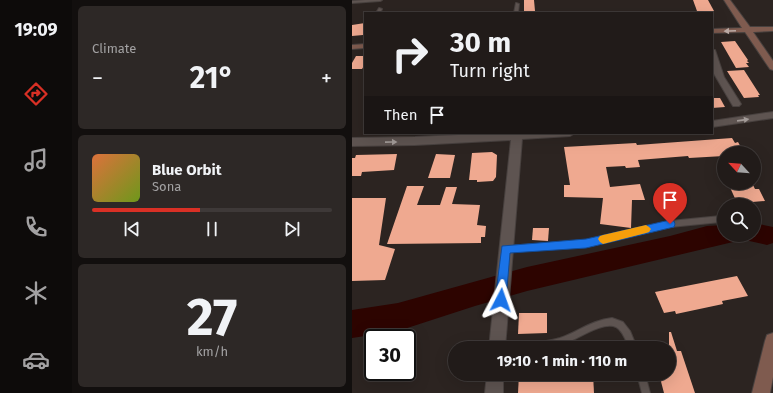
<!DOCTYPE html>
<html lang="en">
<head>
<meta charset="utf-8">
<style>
  body { margin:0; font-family:"Fira Sans",sans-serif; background:#2d2826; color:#f1f3f6; height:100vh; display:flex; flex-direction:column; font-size:15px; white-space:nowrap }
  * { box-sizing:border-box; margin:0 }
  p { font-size:13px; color:#a2a1a2 }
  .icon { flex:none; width:22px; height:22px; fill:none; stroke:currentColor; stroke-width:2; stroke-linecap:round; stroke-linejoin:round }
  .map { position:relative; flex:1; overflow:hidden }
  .sheet { display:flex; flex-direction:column; gap:6px; padding:6px; background:#120f0e; width:280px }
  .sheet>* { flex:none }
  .banner { position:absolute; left:12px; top:12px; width:349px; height:122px; border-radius:0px; box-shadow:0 4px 16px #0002,0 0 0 1px #3e3938; background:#211b19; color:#f1f3f6; overflow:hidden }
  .needle { width:26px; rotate:296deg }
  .buttons { position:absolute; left:365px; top:146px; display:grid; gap:8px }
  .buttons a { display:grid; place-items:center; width:44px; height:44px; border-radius:50%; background:#211b19; box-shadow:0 4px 16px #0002,0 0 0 1px #3e3938; font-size:20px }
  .speed { position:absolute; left:12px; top:329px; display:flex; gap:8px; font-size:20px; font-weight:700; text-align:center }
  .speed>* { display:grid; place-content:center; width:52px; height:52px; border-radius:50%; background:#211b19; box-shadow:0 4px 16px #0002,0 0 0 1px #3e3938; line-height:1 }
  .speed .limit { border:2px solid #111; border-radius:6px; background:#fff; color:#111 }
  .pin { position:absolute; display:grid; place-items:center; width:34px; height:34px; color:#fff; margin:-41px -17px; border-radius:50% 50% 50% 0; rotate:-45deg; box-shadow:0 0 4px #0007 }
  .pin .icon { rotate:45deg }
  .me { position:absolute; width:44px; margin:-22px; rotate:4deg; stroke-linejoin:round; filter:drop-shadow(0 0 3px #0008) }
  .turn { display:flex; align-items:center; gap:14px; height:84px; padding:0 20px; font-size:18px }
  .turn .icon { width:52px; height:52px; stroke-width:2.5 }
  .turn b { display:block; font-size:28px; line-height:34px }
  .then { display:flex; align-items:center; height:38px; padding:0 20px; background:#0003; gap:8px; font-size:15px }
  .big { font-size:30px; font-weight:700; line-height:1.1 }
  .sheet .widget { flex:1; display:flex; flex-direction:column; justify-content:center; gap:6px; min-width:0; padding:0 14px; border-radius:6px; background:#2d2826 }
  .sheet .dial { align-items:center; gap:0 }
  .dial b { font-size:52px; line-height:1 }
  .song { display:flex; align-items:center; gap:12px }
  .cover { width:48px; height:48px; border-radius:6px; background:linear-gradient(135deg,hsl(20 70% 55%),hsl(80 70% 35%)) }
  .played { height:4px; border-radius:2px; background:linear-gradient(90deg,#d93025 45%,#3e3938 45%) }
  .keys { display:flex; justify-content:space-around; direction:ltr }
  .heat { display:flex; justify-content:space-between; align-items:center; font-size:22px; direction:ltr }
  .trip { position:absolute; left:96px; top:341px; width:228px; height:40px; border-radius:20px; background:#211b19; box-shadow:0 4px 16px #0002,0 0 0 1px #3e3938; font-weight:700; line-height:40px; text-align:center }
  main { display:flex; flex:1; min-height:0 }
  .tabs { display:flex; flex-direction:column; width:72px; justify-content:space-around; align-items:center; background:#0d0b0a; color:#a2a1a2 }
  .tabs .icon { width:28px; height:28px }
  .tabs .on { color:#d93025 }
  .tabs b { font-size:18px; color:#f1f3f6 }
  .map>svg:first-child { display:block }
</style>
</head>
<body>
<main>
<nav class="tabs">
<b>19:09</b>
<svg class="icon on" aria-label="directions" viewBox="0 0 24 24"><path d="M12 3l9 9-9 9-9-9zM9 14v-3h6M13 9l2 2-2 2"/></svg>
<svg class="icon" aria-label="music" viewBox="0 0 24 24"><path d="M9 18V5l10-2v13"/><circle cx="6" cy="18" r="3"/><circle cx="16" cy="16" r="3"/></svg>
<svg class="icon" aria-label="phone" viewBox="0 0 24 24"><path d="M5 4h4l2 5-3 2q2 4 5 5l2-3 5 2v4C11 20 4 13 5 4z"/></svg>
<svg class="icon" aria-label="climate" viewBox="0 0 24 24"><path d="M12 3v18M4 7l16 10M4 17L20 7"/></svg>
<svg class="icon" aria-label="car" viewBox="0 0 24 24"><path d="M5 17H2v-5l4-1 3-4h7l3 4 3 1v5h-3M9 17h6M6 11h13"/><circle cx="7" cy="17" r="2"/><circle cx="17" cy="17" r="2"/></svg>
</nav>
<section class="sheet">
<div class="widget"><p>Climate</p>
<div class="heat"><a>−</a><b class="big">21°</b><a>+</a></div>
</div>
<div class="widget">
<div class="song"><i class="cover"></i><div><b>Blue Orbit</b><p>Sona</p></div></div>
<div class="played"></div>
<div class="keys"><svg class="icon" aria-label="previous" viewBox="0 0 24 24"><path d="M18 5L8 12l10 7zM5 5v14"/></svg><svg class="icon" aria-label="pause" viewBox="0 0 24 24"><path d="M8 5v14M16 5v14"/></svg><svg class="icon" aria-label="next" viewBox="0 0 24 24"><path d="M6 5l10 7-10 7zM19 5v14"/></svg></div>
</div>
<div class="widget dial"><b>27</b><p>km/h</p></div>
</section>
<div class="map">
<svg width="421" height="393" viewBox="0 0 421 393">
  <rect width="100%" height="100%" fill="#2c2421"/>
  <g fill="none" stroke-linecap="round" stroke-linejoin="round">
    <g fill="#2d0400" fill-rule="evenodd">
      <polygon points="402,223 421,227 421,243 415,245 393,240 391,235 402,235"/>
      <polygon points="372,225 372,235 384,235 381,242 175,291 123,306 46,331 0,338 0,310 46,303 175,267 318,236 355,226"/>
    </g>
  </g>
  <g fill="#efa990">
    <polygon points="172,0 182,0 183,11 172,11"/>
    <polygon points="341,0 356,0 362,11 345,11"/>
    <polygon points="13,23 13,30 11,35 0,36 0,25"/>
    <polygon points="383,41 396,60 395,61 397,63 394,63 397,67 384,68 369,42"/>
    <polygon points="4,56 13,56 13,64 10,69 0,69 0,63"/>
    <polygon points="392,70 408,95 406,95 407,97 392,98 375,71"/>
    <polygon points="360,98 368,98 373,107 360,108"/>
    <polygon points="380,138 383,143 386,142 392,153 372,153 372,156 337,158 336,156 286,160 288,167 274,168 273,166 254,167 258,187 288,184 293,200 280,200 279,228 248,224 251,198 212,197 212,185 218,185 212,147 284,143 285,145"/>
    <polygon points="140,152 145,155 144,177 141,181 125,182 125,180 117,180 120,153"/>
    <polygon points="45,154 42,170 10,172 9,176 0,176 0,158 3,158 4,155"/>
    <polygon points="84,154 103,155 98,178 76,178"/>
    <polygon points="376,183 400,183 403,189 407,189 413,201 400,202 401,205 386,205"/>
    <polygon points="55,186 72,186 65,205 88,205 94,187 105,187 100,204 128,205 125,225 134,226 133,237 129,237 129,243 35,244"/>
    <polygon points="0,198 34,198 27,245 43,249 33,280 0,281"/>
    <polygon points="181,228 197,228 196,241 180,240"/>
    <polygon points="385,276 396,296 370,301 371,304 324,314 323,311 312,313 303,292"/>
    <polygon points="167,313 195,313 195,333 166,334"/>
    <polygon points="317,332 319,332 325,351 329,351 343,393 312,393 307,374 317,374"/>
    <polygon points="167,374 241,374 242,393 166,393"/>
  </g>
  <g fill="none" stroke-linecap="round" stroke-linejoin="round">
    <g stroke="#48413f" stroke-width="2">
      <g id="lane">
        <polygon points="13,0 30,0 28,1 0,3 0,1"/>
        <polygon points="164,3 167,4 166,13 162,13"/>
        <polygon points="27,8 30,9 28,13 24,13"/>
        <polygon points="369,216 372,219 371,221 369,222 318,227 234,247 153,252 151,251 150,249 151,247 153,246 234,241 318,221"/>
        <path d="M260 318 271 322 278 331 285 348H277C274 341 271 331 264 327 251 320 221 342 207 346 196 350 184 348 173 348L174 345 177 344C187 342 198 341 208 338 226 332 240 320 260 318Z"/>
        <polygon points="285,374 293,374 298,393 290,393"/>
      </g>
    </g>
    <g stroke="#48413f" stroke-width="2">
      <g id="street">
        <polygon points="360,50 363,50 372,77 389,104 387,106 381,106 361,72"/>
        <polygon points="421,112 421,118 360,127 360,121"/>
        <polygon points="149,133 223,133 218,136 170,139 153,348 137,348 159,140 63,145 0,146 0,138 63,137"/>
        <polygon points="135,374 151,374 151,393 133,393"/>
      </g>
    </g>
    <g stroke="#48413f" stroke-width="2">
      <g id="secondary">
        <polygon points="372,0 378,0 398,27 421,27 421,31 401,32 421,61 421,70 418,69 393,32 360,33 360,29 390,28"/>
        <polygon points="13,44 13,48 0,49 0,45"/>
        <polygon points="421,333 421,377 418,393 400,393 413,341 415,335"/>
      </g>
    </g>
    <use href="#lane" fill="#5e5451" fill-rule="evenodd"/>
    <use href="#street" fill="#5e5451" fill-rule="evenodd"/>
    <use href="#secondary" fill="#7f5b4f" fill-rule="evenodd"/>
  </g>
  <defs><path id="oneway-solid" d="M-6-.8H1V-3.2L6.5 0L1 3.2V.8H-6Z"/></defs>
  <use fill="#bbaaa5" href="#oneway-solid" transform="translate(378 31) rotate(178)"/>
  <g fill="#a39b98">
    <use href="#oneway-solid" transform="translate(391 120) rotate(-8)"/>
    <use href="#oneway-solid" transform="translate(39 142) rotate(-1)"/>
  </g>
  <polygon fill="#1a73e8" stroke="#114b97" points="318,220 322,221 323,224 322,227 234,248 158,253 154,300 153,304 149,305 145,304 143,300 150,246 234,239"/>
  <polygon fill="#f59e0b" points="294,225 297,227 299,229 297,232 294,233 251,244 248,242 246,239 248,236 251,235"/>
</svg>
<div class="buttons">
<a><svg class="needle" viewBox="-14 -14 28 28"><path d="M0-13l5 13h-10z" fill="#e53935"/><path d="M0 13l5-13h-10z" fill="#a2a1a2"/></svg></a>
<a><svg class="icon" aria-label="search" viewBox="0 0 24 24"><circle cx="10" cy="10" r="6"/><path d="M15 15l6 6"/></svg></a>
</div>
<div class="speed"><div class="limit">30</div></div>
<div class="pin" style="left:318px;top:224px;background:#d93025"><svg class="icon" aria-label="arrive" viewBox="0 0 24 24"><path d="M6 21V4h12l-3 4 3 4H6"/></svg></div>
<svg class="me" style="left:149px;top:300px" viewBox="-20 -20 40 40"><path d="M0-17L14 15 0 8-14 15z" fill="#1a73e8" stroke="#fff" stroke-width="4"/></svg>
<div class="trip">19:10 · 1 min · 110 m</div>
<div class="banner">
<div class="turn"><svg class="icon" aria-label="right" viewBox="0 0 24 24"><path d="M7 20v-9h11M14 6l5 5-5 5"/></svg><div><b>30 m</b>Turn right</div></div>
<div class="then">Then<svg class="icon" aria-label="arrive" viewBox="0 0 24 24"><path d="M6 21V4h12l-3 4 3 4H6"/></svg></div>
</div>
</div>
</main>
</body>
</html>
